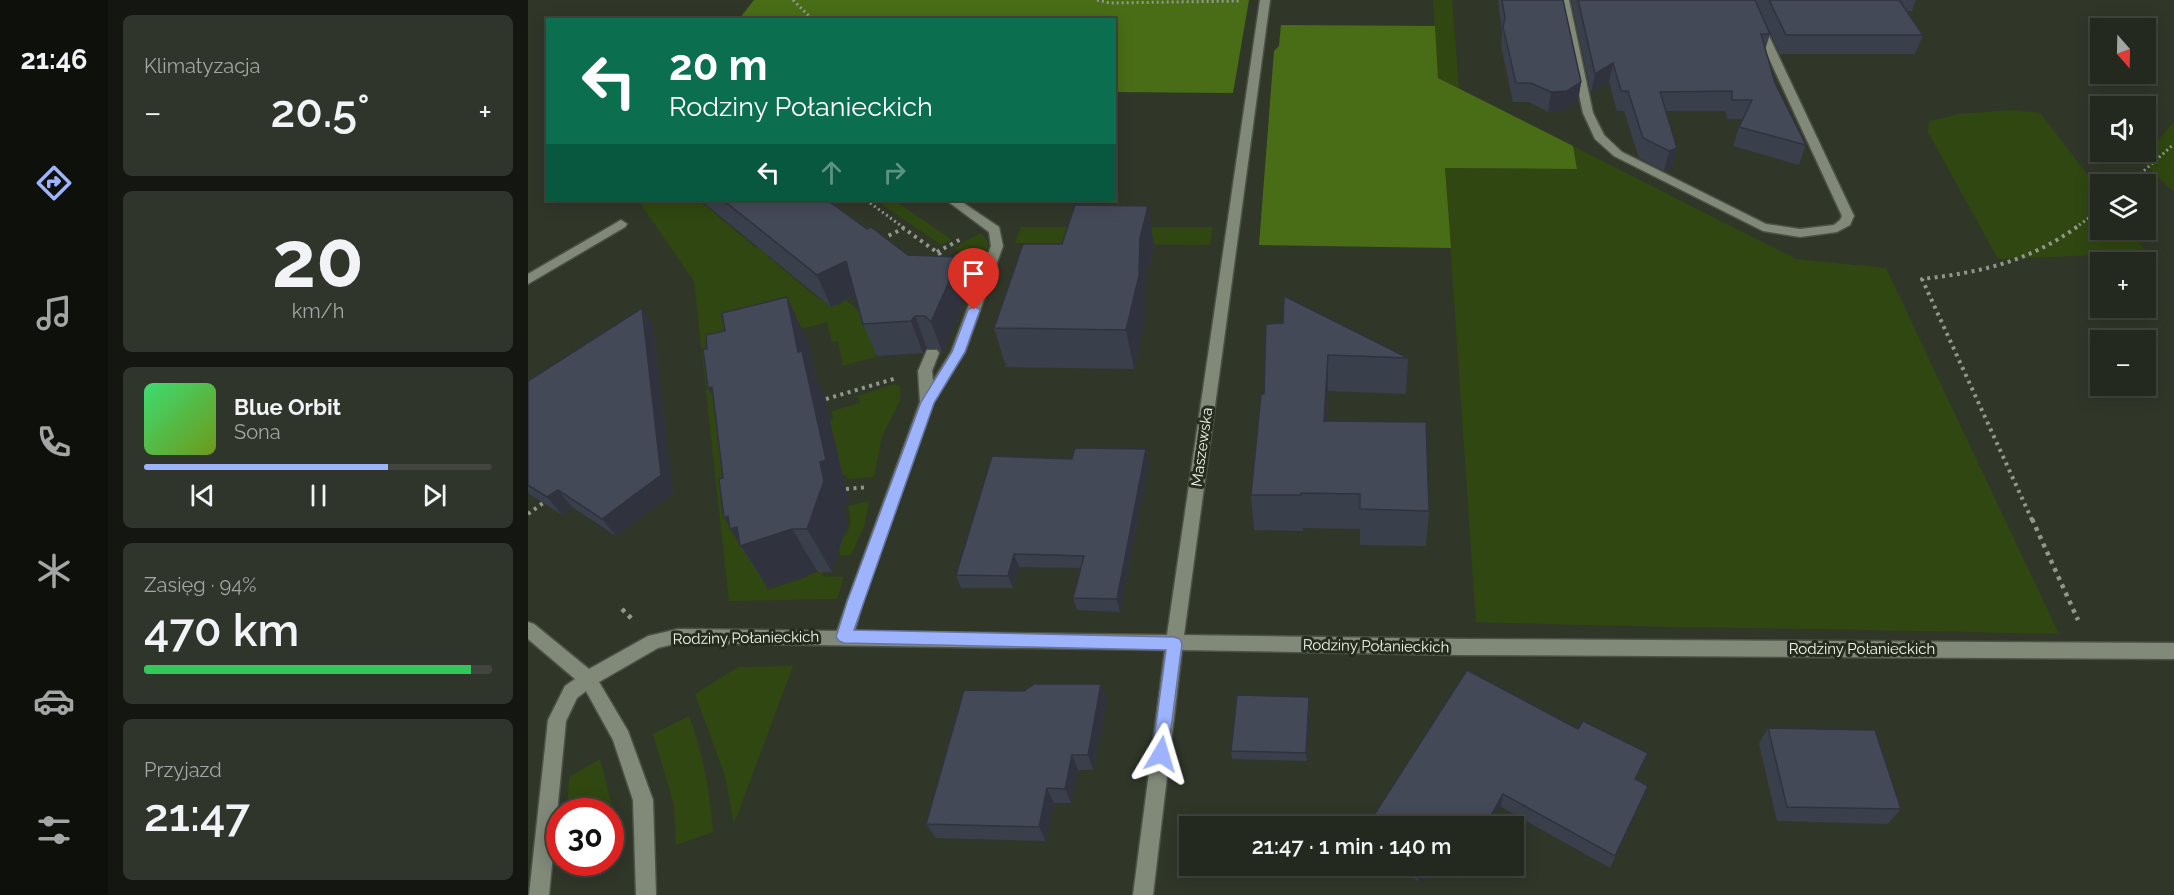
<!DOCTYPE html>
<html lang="pl">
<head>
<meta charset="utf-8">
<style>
  body { margin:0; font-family:Raleway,sans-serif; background:#30352c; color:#f1f3f6; height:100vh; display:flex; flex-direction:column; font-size:22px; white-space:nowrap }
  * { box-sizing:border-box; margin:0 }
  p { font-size:20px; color:#a3a6a4 }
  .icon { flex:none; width:33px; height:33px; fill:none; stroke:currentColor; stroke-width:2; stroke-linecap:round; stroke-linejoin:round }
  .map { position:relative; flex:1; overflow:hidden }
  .drawer { display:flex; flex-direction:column; gap:15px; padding:15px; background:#141711; width:420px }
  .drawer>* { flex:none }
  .hud { position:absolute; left:18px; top:18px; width:570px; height:183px; border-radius:0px; box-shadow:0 3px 15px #0003,0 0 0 2px #41453d; background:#0b6e4f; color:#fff; overflow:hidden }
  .needle { width:39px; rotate:160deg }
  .fabs { position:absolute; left:1562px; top:18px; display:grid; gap:12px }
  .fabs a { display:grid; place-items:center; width:66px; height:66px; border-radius:0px; background:#24291f; box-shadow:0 3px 15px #0003,0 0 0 2px #41453d; font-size:30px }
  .speed { position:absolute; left:18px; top:798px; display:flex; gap:12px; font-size:30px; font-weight:700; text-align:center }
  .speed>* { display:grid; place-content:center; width:78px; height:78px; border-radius:50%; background:#24291f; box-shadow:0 3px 15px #0003,0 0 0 2px #41453d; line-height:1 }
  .speed .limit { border:9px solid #d22; background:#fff; color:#111 }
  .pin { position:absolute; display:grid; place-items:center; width:51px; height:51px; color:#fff; margin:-62px -26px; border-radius:50% 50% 50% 0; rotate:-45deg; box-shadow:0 0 6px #0007 }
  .pin .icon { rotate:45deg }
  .me { position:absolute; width:66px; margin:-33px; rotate:7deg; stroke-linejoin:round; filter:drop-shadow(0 0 4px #0008) }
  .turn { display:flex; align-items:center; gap:21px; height:126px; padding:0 24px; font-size:27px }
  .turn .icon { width:78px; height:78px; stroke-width:2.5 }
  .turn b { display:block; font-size:42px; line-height:51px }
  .lanes { display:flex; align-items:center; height:57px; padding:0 24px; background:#0003; justify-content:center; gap:30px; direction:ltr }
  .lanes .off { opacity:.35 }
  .big { font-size:45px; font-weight:600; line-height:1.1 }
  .drawer .tile { flex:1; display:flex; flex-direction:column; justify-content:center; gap:9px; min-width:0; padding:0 21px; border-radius:9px; background:#30352c }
  .drawer .dial { align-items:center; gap:0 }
  .dial b { font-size:78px; line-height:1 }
  .song { display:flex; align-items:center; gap:18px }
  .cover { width:72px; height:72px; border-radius:9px; background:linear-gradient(135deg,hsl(140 70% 55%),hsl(80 70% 35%)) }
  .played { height:6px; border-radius:3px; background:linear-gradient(90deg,#9db4fd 70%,#41453d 70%) }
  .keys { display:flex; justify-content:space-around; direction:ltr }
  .heat { display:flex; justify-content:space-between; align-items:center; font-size:33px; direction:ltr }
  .charge { height:9px; border-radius:4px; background:linear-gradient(90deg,#34c759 94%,#41453d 0) }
  .trip { position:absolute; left:651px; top:816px; width:345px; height:60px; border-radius:0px; background:#24291f; box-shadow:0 3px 15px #0003,0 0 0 2px #41453d; font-weight:600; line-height:60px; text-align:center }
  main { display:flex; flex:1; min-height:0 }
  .tabs { display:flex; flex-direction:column; width:108px; justify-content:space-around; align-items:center; background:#0e100c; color:#a3a6a4 }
  .tabs .icon { width:42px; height:42px }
  .tabs .current { color:#9db4fd }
  .tabs b { font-size:27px; color:#f1f3f6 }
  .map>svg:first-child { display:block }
</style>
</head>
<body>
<main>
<nav class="tabs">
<b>21:46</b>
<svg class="icon current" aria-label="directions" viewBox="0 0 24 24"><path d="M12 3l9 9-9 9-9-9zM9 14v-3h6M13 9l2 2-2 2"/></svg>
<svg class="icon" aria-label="music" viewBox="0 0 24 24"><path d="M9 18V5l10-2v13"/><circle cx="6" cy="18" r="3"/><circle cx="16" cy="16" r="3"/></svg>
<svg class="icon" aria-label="phone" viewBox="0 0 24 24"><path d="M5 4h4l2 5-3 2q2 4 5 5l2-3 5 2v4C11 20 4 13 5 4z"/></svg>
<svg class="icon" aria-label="climate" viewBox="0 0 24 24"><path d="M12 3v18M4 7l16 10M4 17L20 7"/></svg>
<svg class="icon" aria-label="car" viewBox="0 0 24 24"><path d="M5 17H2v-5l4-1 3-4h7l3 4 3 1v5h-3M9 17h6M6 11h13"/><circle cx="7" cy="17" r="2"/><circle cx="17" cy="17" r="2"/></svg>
<svg class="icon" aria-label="filters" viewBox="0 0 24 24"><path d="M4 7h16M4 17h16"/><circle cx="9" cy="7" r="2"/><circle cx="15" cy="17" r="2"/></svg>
</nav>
<section class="drawer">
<div class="tile"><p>Klimatyzacja</p>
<div class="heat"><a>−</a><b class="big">20.5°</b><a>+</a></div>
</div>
<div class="tile dial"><b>20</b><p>km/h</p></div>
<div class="tile">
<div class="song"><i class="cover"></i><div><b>Blue Orbit</b><p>Sona</p></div></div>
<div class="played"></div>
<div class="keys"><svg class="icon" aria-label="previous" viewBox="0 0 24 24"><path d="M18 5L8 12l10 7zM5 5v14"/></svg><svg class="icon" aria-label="pause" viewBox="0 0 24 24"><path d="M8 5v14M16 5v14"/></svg><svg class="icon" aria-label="next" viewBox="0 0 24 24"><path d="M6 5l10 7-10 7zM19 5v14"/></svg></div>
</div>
<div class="tile"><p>Zasięg · 94%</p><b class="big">470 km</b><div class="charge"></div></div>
<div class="tile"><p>Przyjazd</p><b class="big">21:47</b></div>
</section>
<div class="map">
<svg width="1646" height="895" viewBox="0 0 1646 895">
  <rect width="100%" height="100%" fill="#303729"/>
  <g fill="#304711">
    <polygon points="905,0 924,0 931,88 910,78"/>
    <polygon points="1485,110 1512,113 1572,191 1572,230 1601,230 1619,253 1470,259 1400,132 1401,121 1431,114"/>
    <polygon points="1646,122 1646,192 1613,160"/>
    <path d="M1045 146 1268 259 1358 268 1531 634C1336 629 1142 628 948 622L917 168 1049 169Z"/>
    <polygon points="110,200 178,200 173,202 228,248 232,246 241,254 239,256 292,300 299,297 310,305 318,300 334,313 345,347 351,348 347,357 315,366 310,341 304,342 299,322 273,329 227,563 230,573 235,571 239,590 279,577 279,568 298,561 294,576 316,577 309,599 201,601 166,281"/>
    <polygon points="348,200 366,200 424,240 413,245"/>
    <polygon points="493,227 685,227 682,245 487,243"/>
    <polygon points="452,233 460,242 460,248 452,267 426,248"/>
    <polygon points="366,384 372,386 372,401 354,436 346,477 319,479 318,475 312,476 300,421 305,419 304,411 332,403 330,396"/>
    <path d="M341 501 337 524 323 555H312L310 542C324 530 324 523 320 506Z"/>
    <polygon points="265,666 206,824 197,776 167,694 210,667"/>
    <path d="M161 716C175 754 182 791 185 832L148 845 146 805 125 734Z"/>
    <polygon points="72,759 83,802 87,849 83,851 82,812 39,811 41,777"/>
  </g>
  <g fill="#496d17">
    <polygon points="226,0 721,0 705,93 587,92 586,20 211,19"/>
    <polygon points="753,25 907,26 910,78 1045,146 1049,169 917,168 923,248 731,245 746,51 751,46"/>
  </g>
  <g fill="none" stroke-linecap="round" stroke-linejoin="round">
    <g stroke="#4c5246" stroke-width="3">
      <g id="service">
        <polygon points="1031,0 1041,0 1065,113 1076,135 1094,152 1238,224 1272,229 1306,225 1312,220 1314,216 1214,0 1224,0 1326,216 1322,225 1309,232 1272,237 1235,231 1086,156 1067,139 1055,113"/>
        <polygon points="93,220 99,224 97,227 0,284 0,274"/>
        <polygon points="327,595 333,597 335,602 325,637 322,642 316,644 310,642 307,637 319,602 321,597"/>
      </g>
    </g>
    <g stroke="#4c5246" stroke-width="3">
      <g id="minor">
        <polygon points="732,0 742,0 656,635 932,639 1646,643 1646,659 932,655 654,650 625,895 605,895 637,650 150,643 130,648 71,682 100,731 125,800 128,895 108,895 105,800 85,740 58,691 49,698 38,721 21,895 1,895 20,720 37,686 47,679 0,639 0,622 6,624 61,669 120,636 150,629 639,635"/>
        <polygon points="418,200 431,200 471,227 475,246 437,352 406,402 335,602 333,607 327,609 321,607 319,602 392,402 390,371 399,350 409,350 411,353 404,371 405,381 423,352 463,246 461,232"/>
      </g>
    </g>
    <g stroke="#91978c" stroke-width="3" stroke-dasharray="2 3" stroke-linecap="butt">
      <polyline points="265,0 285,20"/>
      <polyline points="569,0 582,3 711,1"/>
      <polyline points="1601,184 1646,144"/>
      <polyline points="338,200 376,228"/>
      <polyline points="1547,228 1572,210"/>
    </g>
    <g stroke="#91978c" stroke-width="4" stroke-dasharray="3 4.5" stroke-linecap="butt">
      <polyline points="374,227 417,258"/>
      <polyline points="354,239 376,228"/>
      <polyline points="409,252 435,238"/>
      <polyline points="298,399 369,378"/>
      <polyline points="318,489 340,487"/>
      <polyline points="0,514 15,503"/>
      <path d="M1504 520 1394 279C1454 272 1499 262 1549 227"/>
    </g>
    <g stroke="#91978c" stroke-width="4.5" stroke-dasharray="4 5" stroke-linecap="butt">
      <polyline points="1504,519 1550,620"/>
      <polyline points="94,609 106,621"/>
      <polyline points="45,868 62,862"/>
    </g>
    <use href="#service" fill="#818979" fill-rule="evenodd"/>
    <use href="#minor" fill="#818979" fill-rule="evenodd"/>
  </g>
  <g fill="#3a3f4c">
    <polygon points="970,0 1035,0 1053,82 1050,101 1036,110 1020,112 1001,102 985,102 973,46 974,33"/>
    <polygon points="1043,0 1388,0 1384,11 1379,11 1395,35 1387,54 1252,54 1227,1 1242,34 1237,50 1247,83 1278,145 1271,165 1205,146 1211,127 1214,119 1199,119 1198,111 1138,111 1149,148 1144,168 1136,171 1111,158 1096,111 1089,111 1081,82 1063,93"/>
    <polygon points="174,200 299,200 339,229 380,255 442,288 415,354 409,348 399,348 395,353 349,356 335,324 327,295 303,307 175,202"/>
    <polygon points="626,245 618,277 618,316 606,369 478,367 466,328"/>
    <polygon points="738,324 880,358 878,394 800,391 799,421 901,511 898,546 832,545 832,529 775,528 775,531 726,530 723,495 736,394"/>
    <polygon points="125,325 145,493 88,536 44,507 34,515 0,493 0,381"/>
    <polygon points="280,342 289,381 296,395 321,503 315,505 319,524 304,572 290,572 240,588 212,546 195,478 185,396 180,388 179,349"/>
    <polygon points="618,449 621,462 592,612 549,610 545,598 552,568 491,567 485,588 433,588 428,575 544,459"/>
    <polygon points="939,670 1114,766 1108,779 1120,786 1082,868 973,807"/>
    <polygon points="579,701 565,770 550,770 543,803 526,803 518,841 408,838 398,824"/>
    <polygon points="782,705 779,761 704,759 703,751"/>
    <polygon points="1240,728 1373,809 1360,824 1249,821 1231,744"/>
    <polygon points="865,866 939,866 931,879 923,874 890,881"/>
  </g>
  <g fill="#30333e">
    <polygon points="1085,63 1081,82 1063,93 1067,74"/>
    <polygon points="1053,82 1050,101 1036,110 1020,112 1023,92"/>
    <polygon points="1149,148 1144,168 1136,171 1141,151"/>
    <polygon points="620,206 626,245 618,277 618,316 606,369 598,330 612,238"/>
    <polygon points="432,257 442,288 415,354 403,322"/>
    <polygon points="318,261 331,292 303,307 289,275"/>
    <polygon points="259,297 280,342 289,381 296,395 321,503 315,505 319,524 304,572 279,529 270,352"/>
    <polygon points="114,308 125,325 145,493 88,536 74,519"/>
    <polygon points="387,316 399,348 395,353 383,321"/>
    <polygon points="800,355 800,391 797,457 796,421"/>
    <polygon points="184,387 207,433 180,388"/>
    <polygon points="618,449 621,462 592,612 589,599"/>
    <polygon points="30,490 44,507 34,515 19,497"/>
    <polygon points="200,516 209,527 264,529 290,572 240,588 202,529 203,529 196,518"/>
    <polygon points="486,554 491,567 485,588 480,576"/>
    <polygon points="573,684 579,701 565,770 560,755"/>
    <polygon points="781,697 782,705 779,761 778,753"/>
    <polygon points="544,755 550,770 543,803 537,789"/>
    <polygon points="519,788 526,803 518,841 511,827"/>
    <polygon points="975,794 973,807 961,826 957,826"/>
    <polygon points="910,866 924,866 923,874 890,881 891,869"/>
    <polygon points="935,866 939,866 931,879 933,868"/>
  </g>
  <g fill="#444958" stroke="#30333e" stroke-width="1.5">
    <polygon points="974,0 1035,0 1053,82 1039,91 1023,92 1003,83 988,83 975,27 977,18"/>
    <polygon points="1050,0 1227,0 1242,34 1233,34 1247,83 1278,145 1211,127 1224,100 1204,100 1204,91 1132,92 1149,148 1141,151 1115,138 1100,91 1093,91 1085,63 1067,74"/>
    <polygon points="1241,0 1371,0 1395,35 1258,35"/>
    <polygon points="195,200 299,200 339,229 343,227 380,255 432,257 403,322 397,316 387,316 383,321 335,324 318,261 289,275"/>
    <polygon points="547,205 620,206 612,238 611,276 598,330 466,328 495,244 534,244"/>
    <polygon points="756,296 880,358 800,355 796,421 898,422 901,511 832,509 832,494 773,493 773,495 723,495 733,394 736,394 738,324 755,323"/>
    <polygon points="259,297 270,352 274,351 298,460 292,462 296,481 279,529 264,529 212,546 209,527 202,529 200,516 196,518 191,479 195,478 184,387 180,388 175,349 179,349 178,335 197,331 194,313"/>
    <polygon points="114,308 133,475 74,519 30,490 19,497 0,485 0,381"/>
    <polygon points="547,448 618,449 589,599 545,598 556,556 486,554 480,576 428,575 464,456 544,459"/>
    <polygon points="939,670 1050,729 1055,721 1120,753 1107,779 1120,786 1087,856 975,794 957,826 839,826"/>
    <polygon points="506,684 573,684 560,755 544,755 537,789 519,788 511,827 398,824 436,690 496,691"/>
    <polygon points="709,695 781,697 778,753 703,751"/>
    <polygon points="1240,728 1347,730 1373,809 1259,807"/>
    <polygon points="885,866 910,866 891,869"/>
  </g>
  <polygon fill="#9db4fd" stroke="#6675a4" stroke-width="1.5" points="446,306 452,310 437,352 406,403 326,630 646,637 652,639 654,644 639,759 633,762 627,759 624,754 638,650 316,643 311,641 308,637 319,602 393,402 424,352 440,310"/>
  <g text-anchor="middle" stroke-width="6" stroke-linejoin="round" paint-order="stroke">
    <g font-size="15" fill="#f2f7ee" stroke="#262d1f">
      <text transform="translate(674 447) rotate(-82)" y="5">Maszewska</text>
      <text transform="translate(218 638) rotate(-1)" y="5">Rodziny Połanieckich</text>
      <text transform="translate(848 646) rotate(1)" y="5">Rodziny Połanieckich</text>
      <text x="1334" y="654">Rodziny Połanieckich</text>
    </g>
  </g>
</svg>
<div class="fabs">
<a><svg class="needle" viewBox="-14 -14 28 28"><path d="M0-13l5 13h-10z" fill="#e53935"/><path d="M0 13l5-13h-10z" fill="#a3a6a4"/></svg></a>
<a><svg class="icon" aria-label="sound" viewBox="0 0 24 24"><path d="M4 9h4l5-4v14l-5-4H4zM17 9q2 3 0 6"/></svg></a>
<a><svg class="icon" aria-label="layers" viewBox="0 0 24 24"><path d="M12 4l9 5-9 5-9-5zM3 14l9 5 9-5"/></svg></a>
<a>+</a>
<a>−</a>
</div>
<div class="speed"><div class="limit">30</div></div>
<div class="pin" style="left:446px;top:310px;background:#d93025"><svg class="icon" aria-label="arrive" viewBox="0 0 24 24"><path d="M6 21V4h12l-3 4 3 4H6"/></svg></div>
<svg class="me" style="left:633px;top:754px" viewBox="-20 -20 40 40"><path d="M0-17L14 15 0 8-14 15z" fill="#9db4fd" stroke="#fff" stroke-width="4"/></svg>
<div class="trip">21:47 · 1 min · 140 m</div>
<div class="hud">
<div class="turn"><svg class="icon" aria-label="left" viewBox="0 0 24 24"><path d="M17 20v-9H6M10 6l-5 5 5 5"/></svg><div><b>20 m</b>Rodziny Połanieckich</div></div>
<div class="lanes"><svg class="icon" aria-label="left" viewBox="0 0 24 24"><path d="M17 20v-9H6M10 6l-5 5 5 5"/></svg><svg class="icon off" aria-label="ahead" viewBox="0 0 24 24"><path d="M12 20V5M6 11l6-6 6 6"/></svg><svg class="icon off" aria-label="right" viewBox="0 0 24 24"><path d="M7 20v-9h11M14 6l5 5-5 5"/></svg></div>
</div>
</div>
</main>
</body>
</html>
